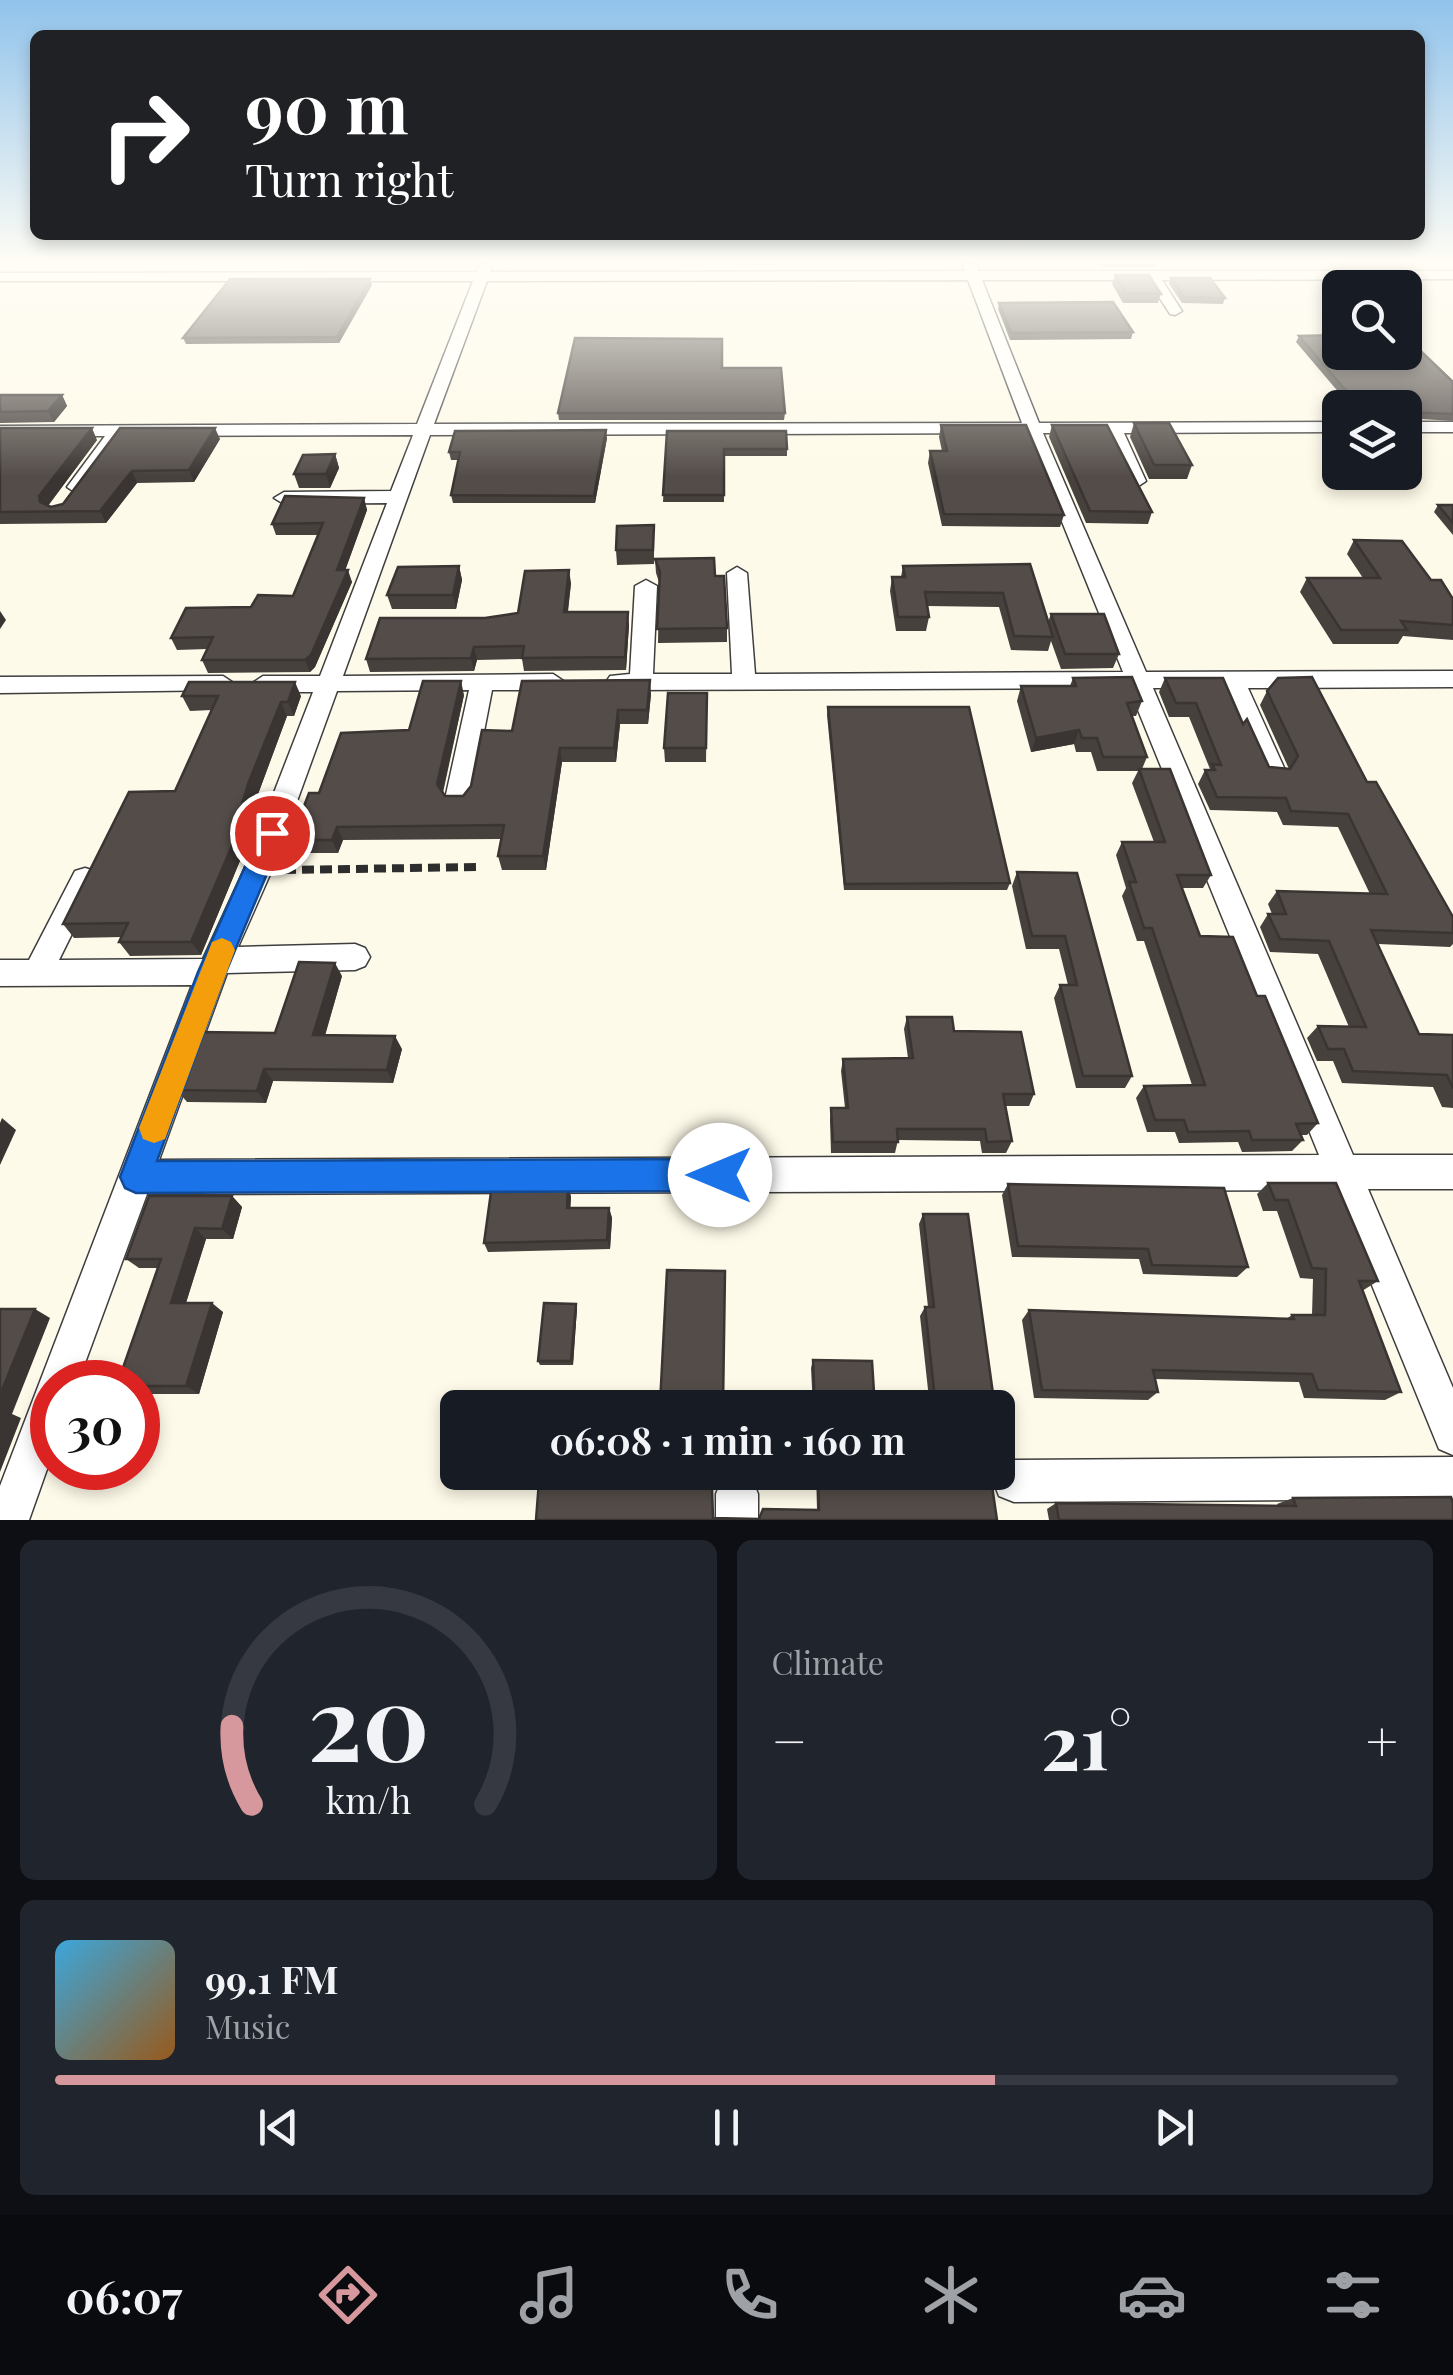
<!DOCTYPE html>
<html lang="en">
<head>
<meta charset="utf-8">
<style>
  body { margin:0; font-family:"Playfair Display",serif; background:#20242c; color:#f1f3f6; height:100vh; display:flex; flex-direction:column; font-size:38px; white-space:nowrap }
  * { box-sizing:border-box; margin:0 }
  p { font-size:32px; color:#9ea1a6 }
  .icon { flex:none; width:55px; height:55px; fill:none; stroke:currentColor; stroke-width:2; stroke-linecap:round; stroke-linejoin:round }
  .map { position:relative; height:1520px; overflow:hidden }
  .drawer { display:flex; flex-direction:column; gap:20px; padding:20px; background:#0d0f14; flex:1 }
  .drawer>* { flex:none }
  .top-card { position:absolute; left:30px; top:30px; width:1395px; height:210px; border-radius:15px; box-shadow:0 5px 15px #0003; background:#202124; color:#fff; overflow:hidden }
  .fabs { position:absolute; left:1322px; top:270px; display:grid; gap:20px }
  .fabs a { display:grid; place-items:center; width:100px; height:100px; border-radius:15px; background:#171b24; box-shadow:0 5px 15px #0003; font-size:50px }
  .speed { position:absolute; left:30px; top:1360px; display:flex; gap:20px; font-size:50px; font-weight:700; text-align:center }
  .speed>* { display:grid; place-content:center; width:130px; height:130px; border-radius:50%; background:#171b24; box-shadow:0 5px 15px #0003; line-height:1 }
  .speed .limit { border:15px solid #d22; background:#fff; color:#111 }
  .pin { position:absolute; display:grid; place-items:center; width:85px; height:85px; color:#fff; margin:-42px; border:5px solid #fff; border-radius:50%; box-shadow:0 2px 10px #0007 }
  .me { position:absolute; width:110px; margin:-55px; rotate:270deg; stroke-linejoin:round; filter:drop-shadow(0 0 8px #0008) }
  .turn { display:flex; align-items:center; gap:35px; height:210px; padding:0 50px; font-size:45px }
  .turn .icon { width:130px; height:130px; stroke-width:2.5 }
  .turn b { display:block; font-size:70px; line-height:85px }
  .big { font-size:75px; font-weight:700; line-height:1.1 }
  .drawer .widget { flex:1; display:flex; flex-direction:column; justify-content:center; gap:15px; min-width:0; padding:0 35px; border-radius:15px; background:#20242c }
  .drawer .dial { align-items:center; gap:0 }
  .dial svg { height:260px; overflow:visible; fill:none; stroke:#363941; stroke-width:7; stroke-linecap:round; text-anchor:middle }
  .dial text { fill:#f1f3f6; stroke:none }
  .song { display:flex; align-items:center; gap:30px }
  .cover { width:120px; height:120px; border-radius:15px; background:linear-gradient(135deg,hsl(200 70% 55%),hsl(30 70% 35%)) }
  .played { height:10px; border-radius:5px; background:linear-gradient(90deg,#d6989d 70%,#363941 70%) }
  .keys { display:flex; justify-content:space-around; direction:ltr }
  .heat { display:flex; justify-content:space-between; align-items:center; font-size:55px; direction:ltr }
  .drawer .tiles { flex:1; display:grid; gap:20px; grid-template-columns:1fr 1fr }
  .widget:last-child { grid-column:span 2 }
  .trip { position:absolute; left:440px; top:1390px; width:575px; height:100px; border-radius:15px; background:#171b24; box-shadow:0 5px 15px #0003; font-weight:700; line-height:100px; text-align:center }
  .tab-bar { display:flex; height:160px; justify-content:space-around; align-items:center; background:#090b0e; color:#9ea1a6 }
  .tab-bar .icon { width:70px; height:70px }
  .tab-bar .active { color:#d6989d }
  .tab-bar b { font-size:45px; color:#f1f3f6 }
  .map>svg:first-child { display:block }
</style>
</head>
<body>
<div class="map">
<svg width="1453" height="1520" viewBox="0 0 1453 1520">
  <rect width="100%" height="100%" fill="#fefae9"/>
  <g fill="none" stroke-linecap="round" stroke-linejoin="round">
    <g stroke="#3e3e3e" stroke-width="3">
      <g id="minor">
        <path d="M479 264H493L490 272 965 271 962 264H976L979 271H1453V279L1162 280 1182 311 1175 315 1170 314 1148 280H982L1039 423 1340 422V432L1124 433 1146 481 1137 487 1128 481 1106 433H1043L1146 672 1453 671V687L1248 688 1286 772 1282 779H1264L1260 772 1225 688H1153L1353 1155H1453V1189H1368L1453 1388V1455L1439 1449 1333 1190 147 1194 78 1382H52V1455L29 1520H0V1486L192 985 0 986V960H29L75 871 85 868 95 871 99 879 59 960 203 959 244 870 313 692H263L251 684 263 676H320L387 503 284 504 274 498 284 492 391 491 413 435 123 436 83 491 76 493 67 487 105 436H0V426L417 424 473 281H0V273L476 272ZM968 280 1022 423 434 424 487 281ZM1026 433 1123 672 755 674 747 573 737 567 727 573 732 674H653L657 586 646 580 635 586 630 674 610 676 606 682 618 690 1129 688 1319 1155 159 1160 227 973 355 970 365 966 370 957 365 948 355 944 238 947 272 870 337 691 469 690 445 799 449 806H467L471 799 492 690H553L565 682 553 674 343 676 430 435Z"/>
        <rect x="1405" y="422" width="48" height="10"/>
        <polygon points="223,676 235,684 231,690 0,693 0,677"/>
        <polygon points="1453,1457 1453,1499 1014,1502 999,1496 993,1481 999,1466 1014,1460"/>
        <polygon points="737,1473 752,1479 758,1494 758,1520 716,1520 716,1494 722,1479"/>
      </g>
    </g>
    <polyline stroke="#2d2d2d" stroke-width="8" stroke-dasharray="12 6" stroke-linecap="butt" points="284,870 477,867"/>
    <use href="#minor" fill="#fff" fill-rule="evenodd"/>
  </g>
  <g fill="#47413e">
    <polygon points="1101,264 1157,264 1156,267 1103,267"/>
    <polygon points="1115,275 1161,294 1158,303 1123,303 1112,284"/>
    <polygon points="1171,278 1225,298 1223,304 1182,303 1169,284"/>
    <polygon points="372,285 339,343 186,344 183,338"/>
    <polygon points="999,303 1133,332 1131,339 1010,340 998,309"/>
    <polygon points="1299,336 1453,382 1453,421 1405,418 1405,408 1352,408 1296,342"/>
    <polygon points="722,368 785,413 784,420 559,420 558,413"/>
    <polygon points="0,395 62,395 67,406 54,422 0,423"/>
    <polygon points="1134,423 1192,465 1187,479 1149,479 1130,437"/>
    <polygon points="941,425 1064,515 1060,527 942,526 928,463 930,451 942,451 939,437"/>
    <polygon points="1052,425 1152,512 1148,524 1086,523 1049,437"/>
    <polygon points="0,428 97,440 48,506 51,507 63,504 120,428 220,439 194,482 137,483 106,523 0,524"/>
    <polygon points="667,431 787,449 787,456 724,456 724,502 663,502"/>
    <polygon points="607,438 595,503 453,503 451,495 458,460 451,460 449,452"/>
    <polygon points="335,454 339,468 330,488 299,488 294,474"/>
    <polygon points="364,498 367,510 345,570 352,582 315,667 310,672 208,673 202,660 207,649 177,650 171,638 251,607 293,596 318,535 276,535 272,524"/>
    <polygon points="1438,505 1453,505 1453,535 1434,512"/>
    <polygon points="654,525 654,564 617,565 616,550"/>
    <polygon points="1354,540 1431,580 1453,599 1453,640 1403,636 1398,644 1333,644 1300,592 1307,578 1363,578 1347,554"/>
    <polygon points="655,559 715,576 727,628 727,642 658,643 659,582 656,573"/>
    <polygon points="1030,564 1048,622 1051,614 1119,654 1113,668 1061,669 1051,641 1048,651 1011,650 999,607 927,606 929,617 926,631 896,631 890,591 892,577 901,577 903,566"/>
    <polygon points="459,566 462,580 456,609 392,609 387,595"/>
    <polygon points="571,583 568,612 629,625 626,670 524,671 522,659 477,660 474,671 370,672 366,659 485,618 518,613"/>
    <polygon points="1073,678 1142,701 1136,716 1132,716 1147,757 1142,769 1211,875 1203,888 1182,888 1200,936 1257,996 1318,1123 1307,1135 1301,1135 1303,1140 1292,1151 1242,1152 1238,1142 1179,1143 1175,1132 1147,1132 1136,1098 1144,1086 1192,1085 1144,941 1137,941 1122,896 1126,888 1116,855 1122,842 1154,842 1132,783 1138,771 1097,771 1091,752 1076,752 1074,744 1031,752 1017,701 1021,686 1070,686"/>
    <polygon points="1165,678 1243,724 1269,767 1289,769 1260,705 1267,691 1367,782 1453,917 1453,944 1450,947 1378,944 1419,1034 1453,1035 1453,1108 1442,1107 1433,1087 1342,1083 1333,1061 1317,1061 1307,1038 1318,1026 1349,1027 1318,954 1270,952 1260,927 1268,914 1272,914 1268,904 1277,891 1370,894 1338,827 1283,825 1277,812 1210,810 1198,784 1205,770 1210,769 1189,717 1169,717 1159,692"/>
    <polygon points="707,693 706,762 665,762 664,748"/>
    <polygon points="651,694 648,724 620,724 616,762 562,762 546,870 502,870 498,856 501,839 343,840 338,853 298,853 291,840 319,793 409,730 464,695 443,793 445,796 463,796 512,731"/>
    <polygon points="182,696 301,696 294,716 287,716 251,813 256,822 201,955 130,956 119,942 122,937 74,938 63,924 175,791 212,710 190,711"/>
    <polygon points="828,707 1010,883 1007,890 844,890 827,715"/>
    <polygon points="1017,872 1077,873 1132,1076 1125,1088 1076,1088 1054,998 1060,985 1068,985 1059,949 1026,949 1012,886"/>
    <polygon points="342,976 325,1036 402,1049 393,1083 273,1081 266,1103 187,1102 177,1090 275,1033"/>
    <polygon points="907,1017 954,1031 1034,1094 1029,1106 1005,1106 1012,1141 1006,1153 982,1153 980,1141 898,1140 895,1153 831,1153 830,1120 831,1108 845,1108 841,1071 843,1059 908,1058 904,1029"/>
    <polygon points="1268,1183 1378,1281 1362,1291 1401,1392 1385,1400 1304,1398 1299,1382 1155,1379 1158,1392 1148,1400 1034,1398 1022,1320 1029,1310 1286,1319 1292,1315 1312,1315 1313,1279 1300,1278 1277,1211 1263,1211 1257,1194"/>
    <polygon points="1008,1184 1248,1267 1237,1277 1143,1274 1139,1259 1012,1257 1002,1195"/>
    <polygon points="232,1196 242,1207 233,1239 206,1239 186,1303 223,1312 199,1394 138,1394 138,1382 157,1268 139,1268 126,1259"/>
    <polygon points="571,1196 570,1208 609,1208 612,1218 610,1249 488,1252 484,1243"/>
    <polygon points="923,1214 995,1408 930,1408 920,1316 925,1307 928,1307 919,1224"/>
    <polygon points="725,1271 723,1408 661,1408 660,1404"/>
    <polygon points="576,1304 577,1308 573,1365 540,1365 538,1361"/>
    <polygon points="813,1360 875,1408 813,1408 811,1368"/>
    <polygon points="816,1472 990,1472 997,1520 536,1520 712,1494 713,1518 759,1519 817,1510"/>
    <polygon points="1293,1498 1453,1520 1049,1520 1047,1509 1056,1503 1278,1506 1277,1504"/>
  </g>
  <g fill="#3a3532">
    <polygon points="370,279 372,285 339,343 337,337"/>
    <polygon points="62,395 67,406 54,422 48,411"/>
    <polygon points="92,428 97,440 46,508 47,513 40,502 39,496"/>
    <polygon points="215,428 220,439 194,482 189,470"/>
    <polygon points="606,430 607,438 595,503 594,496"/>
    <polygon points="335,454 339,468 330,488 326,474"/>
    <polygon points="132,471 137,483 106,523 100,511"/>
    <polygon points="364,498 367,510 341,582 337,570"/>
    <polygon points="459,566 462,580 456,609 453,595"/>
    <polygon points="348,570 352,582 315,667 310,672 305,660"/>
    <polygon points="569,570 571,583 566,625 564,612"/>
    <polygon points="0,611 6,620 0,629"/>
    <polygon points="628,612 629,625 626,670 625,657"/>
    <polygon points="474,647 477,660 474,671 471,658"/>
    <polygon points="650,680 651,694 648,724 647,710"/>
    <polygon points="461,681 464,695 441,798 437,784"/>
    <polygon points="295,682 301,696 294,716 288,702"/>
    <polygon points="281,702 287,716 251,813 256,822 201,955 191,942 248,784"/>
    <polygon points="618,710 620,724 616,762 614,748"/>
    <polygon points="1079,730 1074,744 1031,752 1036,738"/>
    <polygon points="560,748 562,762 546,870 543,856"/>
    <polygon points="337,827 343,840 338,853 332,840"/>
    <polygon points="335,963 342,976 321,1048 313,1035"/>
    <polygon points="395,1036 402,1049 393,1083 387,1070"/>
    <polygon points="264,1069 273,1081 266,1103 257,1091"/>
    <polygon points="2,1118 16,1130 0,1165 0,1123"/>
    <polygon points="568,1186 571,1196 570,1218 567,1208"/>
    <polygon points="232,1196 242,1207 233,1239 222,1229"/>
    <polygon points="609,1208 612,1218 610,1249 607,1240"/>
    <polygon points="195,1228 206,1239 183,1312 171,1303"/>
    <polygon points="212,1303 223,1312 199,1394 186,1386"/>
    <polygon points="576,1304 577,1308 573,1365 571,1361"/>
    <polygon points="35,1309 50,1318 12,1414 21,1418 0,1472 0,1395"/>
  </g>
  <g fill="#534c48" stroke="#3a3532" stroke-width="2.5">
    <polygon points="1115,275 1149,275 1161,294 1126,293"/>
    <polygon points="1171,278 1210,278 1225,298 1184,297"/>
    <polygon points="230,279 370,279 337,337 183,338"/>
    <polygon points="1113,302 1133,332 1011,333 999,303"/>
    <polygon points="1340,335 1340,352 1405,352 1405,336 1453,382 1453,414 1408,412 1405,418 1405,408 1361,408 1299,336"/>
    <polygon points="575,338 722,339 722,368 781,368 785,413 558,413"/>
    <polygon points="0,395 62,395 48,411 0,412"/>
    <polygon points="1134,423 1169,423 1192,465 1154,465"/>
    <polygon points="941,425 1026,425 1064,515 944,514 930,451 947,451"/>
    <polygon points="1052,425 1107,425 1152,512 1090,511"/>
    <polygon points="0,428 92,428 39,496 40,502 51,507 63,504 120,428 215,428 189,470 132,471 100,511 0,512"/>
    <polygon points="606,430 594,496 451,495 460,452 449,452 455,431"/>
    <polygon points="667,431 786,431 787,449 724,449 724,495 663,495"/>
    <polygon points="335,454 326,474 294,474 303,455"/>
    <polygon points="285,496 364,498 337,570 348,570 311,655 305,660 202,660 213,637 171,638 186,608 251,607 258,595 293,596 323,523 272,524"/>
    <polygon points="1438,505 1453,505 1453,523"/>
    <polygon points="654,525 653,550 616,550 617,526"/>
    <polygon points="1354,540 1402,541 1431,580 1441,580 1453,599 1453,625 1401,621 1407,630 1341,630 1307,578 1380,578"/>
    <polygon points="714,558 715,576 724,576 727,628 657,629 660,572 655,559"/>
    <polygon points="1030,564 1053,637 1014,636 1003,593 925,592 929,617 898,617 892,577 905,577 903,566"/>
    <polygon points="459,566 453,595 387,595 398,567"/>
    <polygon points="569,570 564,612 628,612 625,657 522,658 524,646 474,647 471,658 366,659 380,618 485,618 518,613 525,571"/>
    <polygon points="1051,614 1104,614 1119,654 1065,654"/>
    <polygon points="1132,677 1142,701 1127,703 1147,757 1103,757 1097,738 1082,738 1079,730 1036,738 1021,686 1076,686 1073,678"/>
    <polygon points="1312,677 1367,782 1376,782 1453,917 1453,933 1371,930 1419,1034 1453,1035 1453,1089 1447,1075 1353,1071 1344,1049 1328,1049 1318,1026 1366,1027 1329,941 1280,939 1268,914 1286,914 1277,891 1387,894 1348,814 1291,811 1286,798 1217,797 1205,770 1215,770 1212,764 1221,765 1196,703 1176,703 1165,678 1223,678 1243,724 1247,719 1269,767 1290,769 1298,756 1267,691 1278,678"/>
    <polygon points="650,680 647,710 618,710 614,748 560,748 543,856 498,856 504,825 337,827 332,840 291,840 309,793 319,793 341,733 409,730 423,681 461,681 437,784 445,796 463,796 471,786 482,730 512,731 522,681"/>
    <polygon points="189,682 295,682 288,702 281,702 248,784 241,808 248,808 191,942 119,942 128,923 63,924 129,792 175,791 218,696 182,696"/>
    <polygon points="668,693 707,693 706,748 664,748"/>
    <polygon points="828,707 969,707 1010,883 845,884"/>
    <polygon points="1139,769 1170,769 1211,875 1177,875 1200,936 1233,937 1257,996 1265,996 1318,1123 1296,1124 1303,1140 1252,1140 1249,1131 1188,1132 1184,1120 1155,1120 1144,1086 1205,1085 1152,928 1144,928 1129,882 1136,882 1122,842 1165,842"/>
    <polygon points="1017,872 1077,873 1132,1076 1083,1076 1060,985 1077,985 1065,936 1032,936"/>
    <polygon points="299,962 335,963 313,1035 395,1036 387,1070 264,1069 257,1091 177,1090 200,1032 275,1033"/>
    <polygon points="907,1017 952,1017 954,1031 1021,1032 1034,1094 1003,1094 1012,1141 987,1142 985,1129 897,1129 898,1142 833,1142 831,1108 848,1108 843,1059 913,1058"/>
    <polygon points="1268,1183 1336,1183 1378,1281 1359,1281 1401,1392 1318,1390 1312,1374 1153,1370 1158,1392 1042,1390 1029,1310 1294,1319 1292,1315 1325,1315 1326,1269 1312,1268 1288,1200 1275,1200"/>
    <polygon points="1008,1184 1224,1188 1248,1267 1152,1265 1148,1249 1018,1246"/>
    <polygon points="568,1186 567,1208 609,1208 607,1240 484,1243 491,1192 512,1192 513,1187"/>
    <polygon points="149,1196 232,1196 222,1229 195,1228 171,1303 212,1303 186,1386 138,1386 138,1382 118,1382 161,1259 126,1259"/>
    <polygon points="923,1214 968,1214 995,1408 936,1408 925,1307 934,1307"/>
    <polygon points="667,1270 725,1271 723,1406 660,1404"/>
    <polygon points="544,1303 576,1304 571,1361 538,1361"/>
    <polygon points="0,1309 35,1309 0,1395"/>
    <polygon points="813,1360 872,1361 875,1408 815,1408"/>
    <polygon points="652,1472 715,1472 712,1488 713,1518 759,1519 763,1509 819,1510 818,1472 990,1472 997,1520 536,1520 539,1481 651,1481"/>
    <polygon points="1451,1497 1453,1503 1453,1520 1059,1520 1056,1503 1296,1506 1293,1498"/>
  </g>
  <linearGradient id="sky" x2="0" y2="1"><stop stop-color="#91c3ec"/><stop offset="0.55" stop-color="#fffdf5"/><stop offset="1" stop-color="#fffdf5" stop-opacity="0"/></linearGradient>
  <rect width="1453" height="477" fill="url(#sky)"/>
  <polygon fill="#1a73e8" stroke="#114b97" stroke-width="2.5" points="272,824 280,826 284,833 226,972 157,1161 720,1159 732,1164 736,1175 732,1186 720,1191 136,1193 125,1188 120,1177 198,972 260,833 263,826"/>
  <polygon fill="#f59e0b" points="222,938 231,942 235,950 169,1128 165,1139 154,1143 143,1139 139,1128 209,950 212,942"/>
</svg>
<div class="fabs">
<a><svg class="icon" aria-label="search" viewBox="0 0 24 24"><circle cx="10" cy="10" r="6"/><path d="M15 15l6 6"/></svg></a>
<a><svg class="icon" aria-label="layers" viewBox="0 0 24 24"><path d="M12 4l9 5-9 5-9-5zM3 14l9 5 9-5"/></svg></a>
</div>
<div class="speed"><div class="limit">30</div></div>
<div class="pin" style="left:272px;top:833px;background:#d93025"><svg class="icon" aria-label="arrive" viewBox="0 0 24 24"><path d="M6 21V4h12l-3 4 3 4H6"/></svg></div>
<svg class="me" style="left:720px;top:1175px" viewBox="-20 -20 40 40"><circle r="19" fill="#fff"/><path d="M0-13L10 11 0 6-10 11z" fill="#1a73e8"/></svg>
<div class="trip">06:08 · 1 min · 160 m</div>
<div class="top-card">
<div class="turn"><svg class="icon" aria-label="right" viewBox="0 0 24 24"><path d="M7 20v-9h11M14 6l5 5-5 5"/></svg><div><b>90 m</b>Turn right</div></div>
</div>
</div>
<section class="drawer">
<div class="tiles">
<div class="widget dial"><svg viewBox="0 0 100 80">
<path d="M14 69A42 42 0 1 1 86 69"/>
<path d="M14 69A42 42 0 0 1 8 45" stroke="#d6989d"/>
<text x="50" y="56" font-size="32" font-weight="700">20</text>
<text x="50" y="72" font-size="11">km/h</text>
</svg></div>
<div class="widget"><p>Climate</p>
<div class="heat"><a>−</a><b class="big">21°</b><a>+</a></div>
</div>
<div class="widget">
<div class="song"><i class="cover"></i><div><b>99.1 FM</b><p>Music</p></div></div>
<div class="played"></div>
<div class="keys"><svg class="icon" aria-label="previous" viewBox="0 0 24 24"><path d="M18 5L8 12l10 7zM5 5v14"/></svg><svg class="icon" aria-label="pause" viewBox="0 0 24 24"><path d="M8 5v14M16 5v14"/></svg><svg class="icon" aria-label="next" viewBox="0 0 24 24"><path d="M6 5l10 7-10 7zM19 5v14"/></svg></div>
</div>
</div>
</section>
<nav class="tab-bar">
<b>06:07</b>
<svg class="icon active" aria-label="directions" viewBox="0 0 24 24"><path d="M12 3l9 9-9 9-9-9zM9 14v-3h6M13 9l2 2-2 2"/></svg>
<svg class="icon" aria-label="music" viewBox="0 0 24 24"><path d="M9 18V5l10-2v13"/><circle cx="6" cy="18" r="3"/><circle cx="16" cy="16" r="3"/></svg>
<svg class="icon" aria-label="phone" viewBox="0 0 24 24"><path d="M5 4h4l2 5-3 2q2 4 5 5l2-3 5 2v4C11 20 4 13 5 4z"/></svg>
<svg class="icon" aria-label="climate" viewBox="0 0 24 24"><path d="M12 3v18M4 7l16 10M4 17L20 7"/></svg>
<svg class="icon" aria-label="car" viewBox="0 0 24 24"><path d="M5 17H2v-5l4-1 3-4h7l3 4 3 1v5h-3M9 17h6M6 11h13"/><circle cx="7" cy="17" r="2"/><circle cx="17" cy="17" r="2"/></svg>
<svg class="icon" aria-label="filters" viewBox="0 0 24 24"><path d="M4 7h16M4 17h16"/><circle cx="9" cy="7" r="2"/><circle cx="15" cy="17" r="2"/></svg>
</nav>
</body>
</html>
